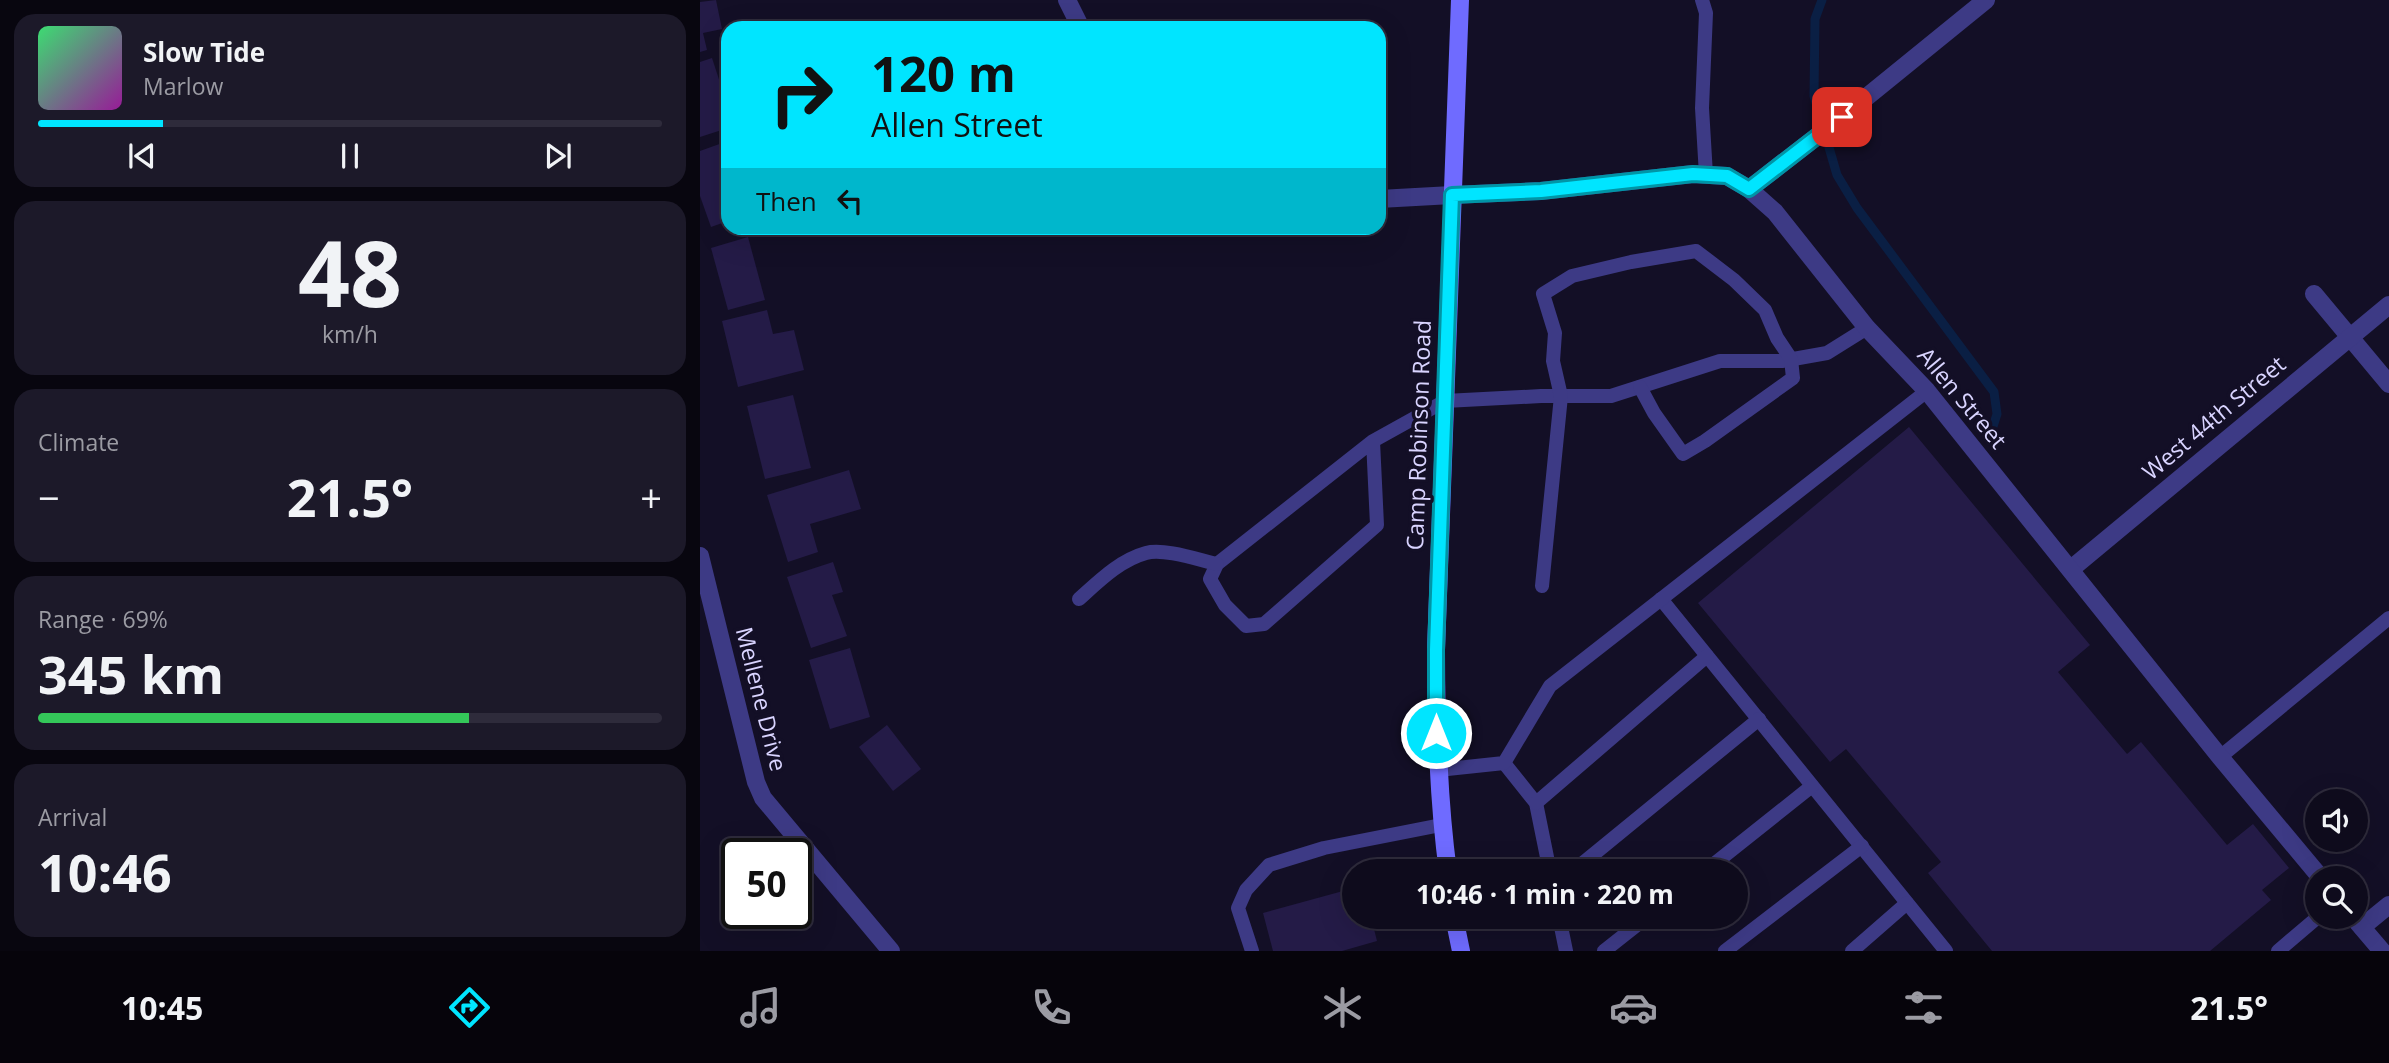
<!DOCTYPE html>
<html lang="en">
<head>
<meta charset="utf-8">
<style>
  body { margin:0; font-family:"Open Sans",sans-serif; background:#1c1929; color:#f1f3f6; height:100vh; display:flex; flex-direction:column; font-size:26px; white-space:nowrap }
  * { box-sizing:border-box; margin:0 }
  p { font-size:23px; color:#9b9ba3 }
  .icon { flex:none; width:38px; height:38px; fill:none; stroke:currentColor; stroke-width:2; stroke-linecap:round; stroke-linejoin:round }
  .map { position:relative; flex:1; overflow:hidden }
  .side { display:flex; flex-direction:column; gap:14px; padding:14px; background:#08060f; width:700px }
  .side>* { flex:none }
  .guide { position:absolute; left:21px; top:21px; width:665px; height:214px; border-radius:21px; box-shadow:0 7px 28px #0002,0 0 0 2px #2e2b3b; background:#00e5ff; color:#111; overflow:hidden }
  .tools { position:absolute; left:1605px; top:789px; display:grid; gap:14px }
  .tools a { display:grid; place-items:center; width:63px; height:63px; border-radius:50%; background:#0e0b1c; box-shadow:0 7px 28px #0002,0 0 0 2px #2e2b3b; font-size:35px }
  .speed { position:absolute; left:21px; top:838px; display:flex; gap:14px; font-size:35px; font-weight:700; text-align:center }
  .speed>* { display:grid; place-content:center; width:91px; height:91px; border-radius:50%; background:#0e0b1c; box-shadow:0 7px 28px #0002,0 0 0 2px #2e2b3b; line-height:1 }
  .speed .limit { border:4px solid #111; border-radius:10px; background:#fff; color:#111 }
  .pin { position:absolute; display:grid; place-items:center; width:60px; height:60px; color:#fff; margin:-30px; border-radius:14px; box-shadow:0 4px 10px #0006 }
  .me { position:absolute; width:77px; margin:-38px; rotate:0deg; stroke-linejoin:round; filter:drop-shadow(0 0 5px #0008) }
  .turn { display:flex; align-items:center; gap:24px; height:147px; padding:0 35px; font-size:32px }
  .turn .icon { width:91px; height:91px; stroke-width:2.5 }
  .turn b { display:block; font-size:49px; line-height:60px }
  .then { display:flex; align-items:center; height:66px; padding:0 35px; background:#0003; gap:14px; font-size:26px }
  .big { font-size:52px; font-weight:700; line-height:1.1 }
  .side .tile { flex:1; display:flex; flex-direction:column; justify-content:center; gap:10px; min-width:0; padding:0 24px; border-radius:21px; background:#1c1929 }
  .side .dial { align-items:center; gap:0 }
  .dial b { font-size:91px; line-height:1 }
  .song { display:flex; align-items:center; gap:21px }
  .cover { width:84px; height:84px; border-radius:10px; background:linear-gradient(135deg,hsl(140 70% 55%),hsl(300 70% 35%)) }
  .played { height:7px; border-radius:4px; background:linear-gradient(90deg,#00e5ff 20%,#2e2b3b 20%) }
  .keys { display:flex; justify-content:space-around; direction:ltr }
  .heat { display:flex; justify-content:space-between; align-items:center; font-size:38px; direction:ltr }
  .charge { height:10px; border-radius:5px; background:linear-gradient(90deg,#34c759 69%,#2e2b3b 0) }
  .trip { position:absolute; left:642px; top:859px; width:406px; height:70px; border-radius:35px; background:#0e0b1c; box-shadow:0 7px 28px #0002,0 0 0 2px #2e2b3b; font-weight:700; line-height:70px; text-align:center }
  .dock { display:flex; height:112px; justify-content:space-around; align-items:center; background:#06040b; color:#9b9ba3 }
  .dock .icon { width:49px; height:49px }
  .dock .current { color:#00e5ff }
  .dock b { font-size:32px; color:#f1f3f6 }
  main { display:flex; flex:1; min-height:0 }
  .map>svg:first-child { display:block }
</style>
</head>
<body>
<main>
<section class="side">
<div class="tile">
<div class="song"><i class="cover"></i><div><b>Slow Tide</b><p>Marlow</p></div></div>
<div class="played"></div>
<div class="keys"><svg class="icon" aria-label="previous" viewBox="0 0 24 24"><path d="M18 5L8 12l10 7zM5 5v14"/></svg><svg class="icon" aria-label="pause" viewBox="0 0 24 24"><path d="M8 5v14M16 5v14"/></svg><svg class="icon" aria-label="next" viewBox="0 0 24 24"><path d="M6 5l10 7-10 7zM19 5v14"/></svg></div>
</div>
<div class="tile dial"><b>48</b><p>km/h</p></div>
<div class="tile"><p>Climate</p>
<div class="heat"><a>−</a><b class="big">21.5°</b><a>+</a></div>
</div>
<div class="tile"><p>Range · 69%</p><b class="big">345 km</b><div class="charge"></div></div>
<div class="tile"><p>Arrival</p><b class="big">10:46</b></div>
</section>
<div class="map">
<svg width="1689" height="951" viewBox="0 0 1689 951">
  <rect width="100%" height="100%" fill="#130f26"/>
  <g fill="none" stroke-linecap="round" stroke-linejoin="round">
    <polyline stroke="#0a1f44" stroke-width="9" points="1122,0 1115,19 1114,96 1137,175 1157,208 1294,392 1297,414 1289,439"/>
  </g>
  <g fill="#241b47">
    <polygon points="16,0 22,29 3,33 7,50 0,52 0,2"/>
    <polygon points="12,58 28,107 28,128 0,137 0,62"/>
    <polygon points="25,142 28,151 28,221 11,227 0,196 0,151"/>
    <polygon points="48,237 65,300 28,310 11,248"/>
    <polygon points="67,310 73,334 94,330 104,370 38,387 22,321"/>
    <polygon points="93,395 111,468 65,479 47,406"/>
    <polygon points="1209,427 1390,645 1358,672 1427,754 1441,742 1527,845 1553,824 1589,868 1562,890 1571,900 1510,951 1292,951 1228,873 1241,862 1146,749 1130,762 998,603"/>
    <polygon points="149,470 161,509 110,524 118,552 88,562 67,495"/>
    <polygon points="133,562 143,592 132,595 147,636 111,648 87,577"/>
    <polygon points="150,648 170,717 130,729 109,660"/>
    <polygon points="187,725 221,769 193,791 159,747"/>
    <polygon points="654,888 654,917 671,917 677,941 642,951 573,951 563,913"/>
  </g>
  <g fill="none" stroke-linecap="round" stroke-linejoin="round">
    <g stroke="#3d3a85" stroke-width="14">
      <polyline points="1002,0 1006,13 1002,108 1006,175"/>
      <polyline points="673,441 677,525 564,624 546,626 525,605 510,579 517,564 673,441 745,401 841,396 911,396 1020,361 1082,361 1127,353 1167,328"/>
      <polyline points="842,586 861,396 853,361 855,333 843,294 872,276 931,262 996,251 1034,280 1065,310 1077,338 1091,359 1093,378 1005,441 983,454 954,413 940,387"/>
      <path d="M379 599C399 581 420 560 446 553 464 548 499 560 517 564"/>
      <polyline points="961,599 1246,951"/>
      <polyline points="1520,757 1689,618"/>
      <polyline points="804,763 836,803 850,872"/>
      <polyline points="738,770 804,763 850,686 1227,391"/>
      <polyline points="836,803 1007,656"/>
      <polyline points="872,872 1059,719"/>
      <polyline points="1004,872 1112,786"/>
      <polyline points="859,917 866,951"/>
      <polyline points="552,951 538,908 546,890 569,865 624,848 741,825"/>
      <polyline points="904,951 947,917"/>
      <polyline points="1025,951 1162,846"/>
      <polyline points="1152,951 1207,903"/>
      <polyline points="1578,951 1618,917"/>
    </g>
    <g stroke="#3d3a85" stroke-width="18">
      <polyline points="367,0 381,28"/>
      <polyline points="1049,189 1142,117 1286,0"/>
      <polyline points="679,199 752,195"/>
      <polyline points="1614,294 1689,384"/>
      <polyline points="0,556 56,782 63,798 191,951"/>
      <polyline points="1371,569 1689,305"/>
      <polyline points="1662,927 1689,905"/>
    </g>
    <g stroke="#3d3a85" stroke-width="18">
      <polyline points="752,195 841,191 993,174 1027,176 1049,189 1075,212 1167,328 1227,391 1520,757 1621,878"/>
      <polyline points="1653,917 1682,951"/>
    </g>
    <g stroke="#6f6bff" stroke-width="18">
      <path d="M748 872C738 798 736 725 736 650L760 0"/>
      <polyline points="754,917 761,951"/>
    </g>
  </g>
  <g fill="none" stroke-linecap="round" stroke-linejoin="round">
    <g stroke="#0095a6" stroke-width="18">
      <polyline id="route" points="736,733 736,650 752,195 841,191 993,174 1027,176 1049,189 1142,117"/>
    </g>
    <use href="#route" stroke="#00e5ff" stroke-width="12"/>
  </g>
  <g text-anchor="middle" stroke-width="7" stroke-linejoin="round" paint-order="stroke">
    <g font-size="23" fill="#d9d4ff" stroke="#130f26">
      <text transform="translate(1262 398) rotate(50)" y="8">Allen Street</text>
      <text transform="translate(1514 418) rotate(-40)" y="8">West 44th Street</text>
      <text transform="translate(719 435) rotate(-88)" y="8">Camp Robinson Road</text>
      <text transform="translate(61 699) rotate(76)" y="8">Mellene Drive</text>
    </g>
  </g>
</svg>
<div class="tools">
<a><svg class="icon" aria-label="sound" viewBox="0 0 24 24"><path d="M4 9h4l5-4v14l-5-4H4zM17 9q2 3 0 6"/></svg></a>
<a><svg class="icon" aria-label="search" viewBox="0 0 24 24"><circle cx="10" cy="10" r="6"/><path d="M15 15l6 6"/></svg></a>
</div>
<div class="speed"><div class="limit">50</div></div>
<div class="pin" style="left:1142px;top:117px;background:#d93025"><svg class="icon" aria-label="arrive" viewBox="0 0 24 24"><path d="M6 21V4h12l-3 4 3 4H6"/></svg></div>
<svg class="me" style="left:736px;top:733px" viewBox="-20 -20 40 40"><circle r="17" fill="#00e5ff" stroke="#fff" stroke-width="3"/><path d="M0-11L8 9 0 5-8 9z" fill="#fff"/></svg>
<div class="trip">10:46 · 1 min · 220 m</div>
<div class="guide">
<div class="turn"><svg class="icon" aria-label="right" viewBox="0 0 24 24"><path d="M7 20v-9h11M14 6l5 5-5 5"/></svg><div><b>120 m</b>Allen Street</div></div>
<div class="then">Then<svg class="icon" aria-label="left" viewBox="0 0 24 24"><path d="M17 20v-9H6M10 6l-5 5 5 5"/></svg></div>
</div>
</div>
</main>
<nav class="dock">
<b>10:45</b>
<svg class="icon current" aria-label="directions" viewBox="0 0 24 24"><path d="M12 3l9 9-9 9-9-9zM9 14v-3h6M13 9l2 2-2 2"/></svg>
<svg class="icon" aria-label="music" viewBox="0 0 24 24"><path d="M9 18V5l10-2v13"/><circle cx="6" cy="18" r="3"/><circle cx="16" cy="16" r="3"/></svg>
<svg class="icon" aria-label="phone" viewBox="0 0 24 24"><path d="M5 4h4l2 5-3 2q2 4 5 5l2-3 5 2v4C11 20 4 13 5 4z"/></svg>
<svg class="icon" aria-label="climate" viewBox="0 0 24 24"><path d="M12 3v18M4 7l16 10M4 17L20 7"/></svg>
<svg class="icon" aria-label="car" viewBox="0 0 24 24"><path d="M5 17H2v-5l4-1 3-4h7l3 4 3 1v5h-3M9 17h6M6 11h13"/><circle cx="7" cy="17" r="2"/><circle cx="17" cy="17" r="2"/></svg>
<svg class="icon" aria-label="filters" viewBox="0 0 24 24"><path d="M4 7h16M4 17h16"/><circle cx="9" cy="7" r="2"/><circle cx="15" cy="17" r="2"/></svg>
<b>21.5°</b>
</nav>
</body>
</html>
